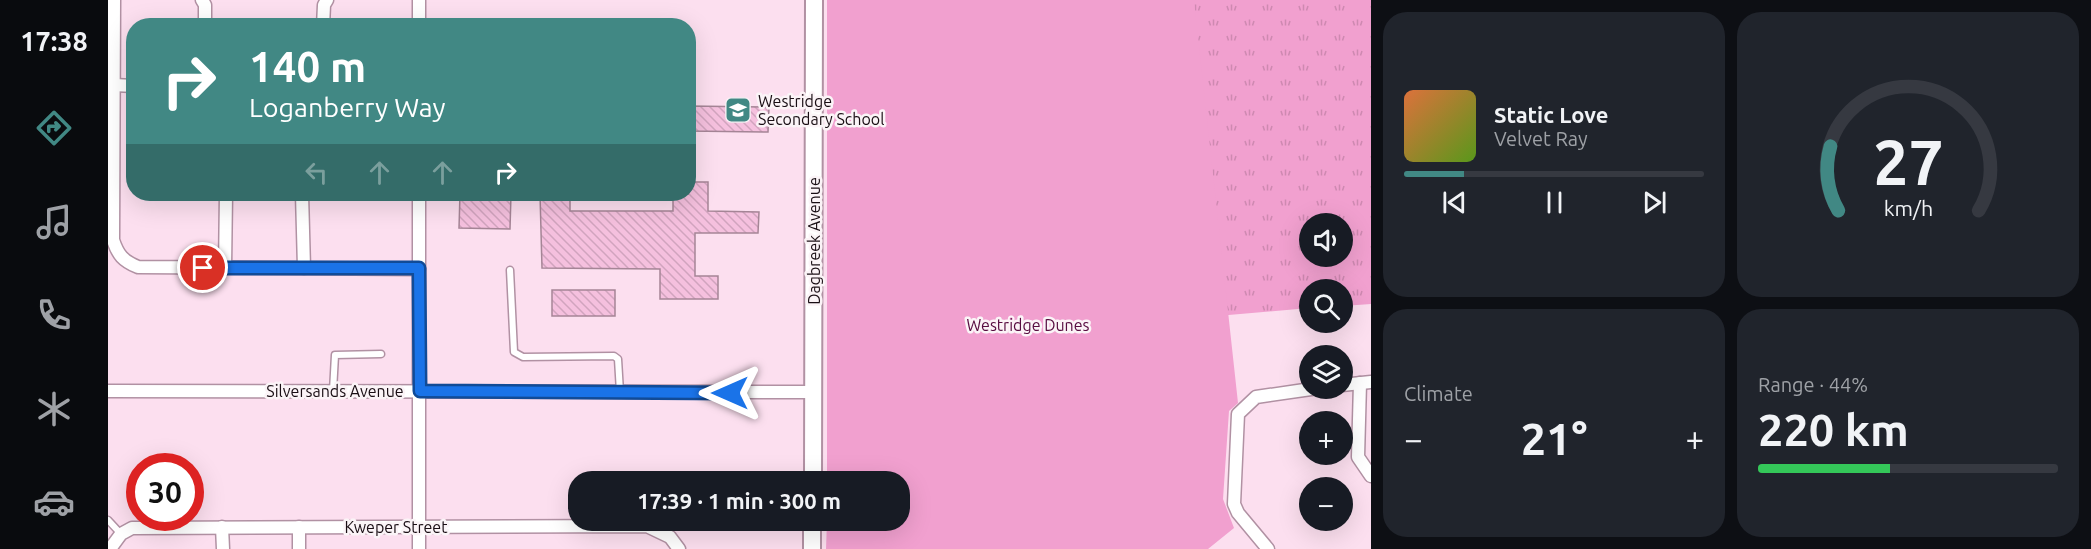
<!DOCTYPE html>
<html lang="en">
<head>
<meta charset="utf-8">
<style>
  body { margin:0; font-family:Ubuntu,sans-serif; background:#20242c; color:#f1f3f6; height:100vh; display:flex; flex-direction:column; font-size:22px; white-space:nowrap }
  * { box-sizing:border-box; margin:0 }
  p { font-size:20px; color:#9ea1a6 }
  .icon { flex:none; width:33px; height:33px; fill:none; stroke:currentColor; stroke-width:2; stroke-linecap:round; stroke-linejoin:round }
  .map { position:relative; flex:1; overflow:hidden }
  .panel { display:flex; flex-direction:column; gap:12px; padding:12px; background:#0d0f14; width:720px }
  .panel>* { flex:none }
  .guide { position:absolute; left:18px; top:18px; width:570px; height:183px; border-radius:24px; box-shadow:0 6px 24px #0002; background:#418884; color:#fff; overflow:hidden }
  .controls { position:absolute; left:1191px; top:213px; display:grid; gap:12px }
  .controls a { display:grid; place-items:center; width:54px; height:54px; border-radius:50%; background:#171b24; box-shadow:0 6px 24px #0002; font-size:30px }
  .speed { position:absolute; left:18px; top:453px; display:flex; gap:12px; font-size:30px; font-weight:700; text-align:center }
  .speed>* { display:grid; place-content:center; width:78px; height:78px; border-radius:50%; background:#171b24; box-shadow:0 6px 24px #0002; line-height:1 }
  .speed .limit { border:9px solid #d22; background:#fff; color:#111 }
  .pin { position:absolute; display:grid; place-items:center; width:51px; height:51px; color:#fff; margin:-26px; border:3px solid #fff; border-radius:50%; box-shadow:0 2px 6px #0007 }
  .me { position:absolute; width:66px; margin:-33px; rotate:270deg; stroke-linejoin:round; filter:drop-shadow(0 0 4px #0008) }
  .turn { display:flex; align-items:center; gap:21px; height:126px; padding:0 24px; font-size:27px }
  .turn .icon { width:78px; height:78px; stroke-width:2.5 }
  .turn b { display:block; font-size:42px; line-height:51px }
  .lanes { display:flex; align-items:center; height:57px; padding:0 24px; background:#0003; justify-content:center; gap:30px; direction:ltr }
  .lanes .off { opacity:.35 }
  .big { font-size:45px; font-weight:700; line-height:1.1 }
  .panel .widget { flex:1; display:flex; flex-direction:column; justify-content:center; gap:9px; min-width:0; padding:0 21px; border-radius:24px; background:#20242c }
  .panel .dial { align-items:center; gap:0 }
  .dial svg { height:156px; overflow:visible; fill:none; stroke:#363941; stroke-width:7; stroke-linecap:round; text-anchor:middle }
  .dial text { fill:#f1f3f6; stroke:none }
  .song { display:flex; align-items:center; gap:18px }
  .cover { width:72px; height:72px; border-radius:9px; background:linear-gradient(135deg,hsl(20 70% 55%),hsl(90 70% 35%)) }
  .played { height:6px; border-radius:3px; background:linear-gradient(90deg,#418884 20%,#363941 20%) }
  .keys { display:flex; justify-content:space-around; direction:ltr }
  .heat { display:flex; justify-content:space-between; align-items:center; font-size:33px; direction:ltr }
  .charge { height:9px; border-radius:4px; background:linear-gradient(90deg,#34c759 44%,#363941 0) }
  .panel .tiles { flex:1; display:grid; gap:12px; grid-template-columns:repeat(2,1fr) }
  .trip { position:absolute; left:460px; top:471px; width:342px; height:60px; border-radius:24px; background:#171b24; box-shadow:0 6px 24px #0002; font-weight:700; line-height:60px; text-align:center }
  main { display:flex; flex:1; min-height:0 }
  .tabs { display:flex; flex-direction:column; width:108px; justify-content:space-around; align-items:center; background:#090b0e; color:#9ea1a6 }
  .tabs .icon { width:42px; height:42px }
  .tabs .current { color:#418884 }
  .tabs b { font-size:27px; color:#f1f3f6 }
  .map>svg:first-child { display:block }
</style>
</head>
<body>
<main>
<nav class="tabs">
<b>17:38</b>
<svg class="icon current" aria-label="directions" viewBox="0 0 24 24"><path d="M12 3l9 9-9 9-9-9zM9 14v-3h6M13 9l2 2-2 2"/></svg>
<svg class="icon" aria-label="music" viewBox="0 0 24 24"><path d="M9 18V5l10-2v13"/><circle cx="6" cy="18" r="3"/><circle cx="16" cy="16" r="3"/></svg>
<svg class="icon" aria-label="phone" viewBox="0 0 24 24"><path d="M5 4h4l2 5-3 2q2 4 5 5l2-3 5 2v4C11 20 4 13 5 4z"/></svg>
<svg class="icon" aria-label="climate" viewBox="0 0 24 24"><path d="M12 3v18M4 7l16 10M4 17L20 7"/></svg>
<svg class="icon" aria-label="car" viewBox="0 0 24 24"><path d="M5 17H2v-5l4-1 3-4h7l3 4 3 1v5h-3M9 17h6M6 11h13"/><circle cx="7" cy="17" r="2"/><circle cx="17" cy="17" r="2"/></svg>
</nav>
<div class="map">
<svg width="1263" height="549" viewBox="0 0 1263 549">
  <defs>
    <pattern id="grass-tufts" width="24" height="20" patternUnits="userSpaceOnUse" patternTransform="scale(1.5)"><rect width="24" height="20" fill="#f1a0cf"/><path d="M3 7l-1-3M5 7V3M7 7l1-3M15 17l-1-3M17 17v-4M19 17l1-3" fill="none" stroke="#ce89b1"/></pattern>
    <pattern id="building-back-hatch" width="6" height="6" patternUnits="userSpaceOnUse" patternTransform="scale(1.5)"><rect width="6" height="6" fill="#f5c0de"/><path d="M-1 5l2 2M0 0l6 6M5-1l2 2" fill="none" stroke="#d1a4be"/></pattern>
  </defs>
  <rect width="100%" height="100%" fill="#fcdfef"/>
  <path fill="url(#grass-tufts)" fill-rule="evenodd" d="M726 0H1263V304L1235 306 1234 290H1202L1201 308 1109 316 1110 399 724 549 792 520V482ZM1202 224H1234V256H1202Z"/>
  <polygon fill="#f1a0cf" points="719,0 1086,0 1130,403 1121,411 1115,499 1126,528 1100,549 718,549 719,521 792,520 792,482 719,481"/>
  <g fill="url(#building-back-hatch)" stroke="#a58596" stroke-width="1.5">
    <polygon points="580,106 661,107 660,132 580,131"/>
    <polygon points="580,182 600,182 600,211 651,212 650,233 587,233 587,276 610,276 610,299 552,299 552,269 434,268 432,194 462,194 462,211 565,211 565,194 580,194"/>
    <polygon points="352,194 403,194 402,229 351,228"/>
    <rect x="444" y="290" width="63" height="26"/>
  </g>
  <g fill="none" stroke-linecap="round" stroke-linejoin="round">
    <g stroke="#b191a3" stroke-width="9">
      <g id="lane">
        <polyline points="402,270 406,352 415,357 506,356 510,359 512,392"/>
        <polyline points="225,391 227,355 273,354"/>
        <polyline points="0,520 13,534"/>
      </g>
    </g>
    <g stroke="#b191a3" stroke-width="15">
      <g id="street">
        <path d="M6 0 5 240C10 255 15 261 30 267L311 269"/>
        <polyline points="94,0 97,5 97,26"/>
        <polyline points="215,26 216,5 219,0"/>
        <polyline points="311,26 311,0"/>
        <polyline points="6,85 26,86"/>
        <polyline points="194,194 196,268"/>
        <polyline points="117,268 118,194"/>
        <polyline points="1252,383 1250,457 1263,476"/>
        <polyline points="1234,385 1263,382"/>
        <polyline points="0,391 705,392"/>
        <polyline points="114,527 115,549"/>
        <polyline points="191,527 191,549"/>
        <polyline points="2,549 13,534 24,528 539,526 562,537 571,549"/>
        <polyline points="311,549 311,194"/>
        <polyline points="1160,549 1130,513 1126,504 1130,414 1148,397 1210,388"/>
      </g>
    </g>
    <g stroke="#b191a3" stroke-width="20">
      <g id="secondary">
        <polyline points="705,482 706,0"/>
        <polyline points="704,549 704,520"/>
      </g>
    </g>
    <use href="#lane" stroke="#fff" stroke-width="6"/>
    <use href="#street" stroke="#fff" stroke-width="12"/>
    <use href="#secondary" stroke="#fff" stroke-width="16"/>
  </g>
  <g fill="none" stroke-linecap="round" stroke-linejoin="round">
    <g stroke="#114b97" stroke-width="15">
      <polyline id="route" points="95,268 311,268 312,391 622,393"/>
    </g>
    <use href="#route" stroke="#1a73e8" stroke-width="10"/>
  </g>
  <defs>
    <g id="school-square" transform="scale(1.35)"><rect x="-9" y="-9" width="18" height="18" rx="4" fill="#418884" stroke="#fbf4f7"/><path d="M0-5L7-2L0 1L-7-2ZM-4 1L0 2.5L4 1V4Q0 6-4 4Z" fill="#fff"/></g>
  </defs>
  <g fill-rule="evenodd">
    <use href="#school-square" x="630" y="110"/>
  </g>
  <g text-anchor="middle" stroke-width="5" stroke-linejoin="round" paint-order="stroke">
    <g font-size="16" fill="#190e14" stroke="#fbf4f7" text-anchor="start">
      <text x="650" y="107">Westridge<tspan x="650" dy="18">Secondary School</tspan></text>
    </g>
    <g font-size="16" fill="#190e14" stroke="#fbf4f7">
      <text transform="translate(706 241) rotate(-90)" y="6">Dagbreek Avenue</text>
      <text x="227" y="397">Silversands Avenue</text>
      <text x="288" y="533">Kweper Street</text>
    </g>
    <g font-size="16" fill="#570c40" stroke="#fbf4f7">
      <text x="920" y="331">Westridge Dunes</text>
    </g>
  </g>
</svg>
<div class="controls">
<a><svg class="icon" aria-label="sound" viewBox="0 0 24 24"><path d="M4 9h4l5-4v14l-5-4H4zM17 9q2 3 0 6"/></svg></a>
<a><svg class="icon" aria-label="search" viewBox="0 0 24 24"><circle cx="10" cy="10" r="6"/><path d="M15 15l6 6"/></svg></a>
<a><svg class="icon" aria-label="layers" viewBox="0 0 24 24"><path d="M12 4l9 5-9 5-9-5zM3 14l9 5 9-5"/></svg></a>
<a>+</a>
<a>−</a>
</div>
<div class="speed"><div class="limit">30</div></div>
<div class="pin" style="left:95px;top:268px;background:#d93025"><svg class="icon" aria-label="arrive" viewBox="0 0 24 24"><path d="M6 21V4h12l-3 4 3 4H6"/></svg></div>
<svg class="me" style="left:622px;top:393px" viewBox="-20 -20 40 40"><path d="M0-17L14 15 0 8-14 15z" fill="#1a73e8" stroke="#fff" stroke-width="4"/></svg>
<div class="trip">17:39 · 1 min · 300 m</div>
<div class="guide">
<div class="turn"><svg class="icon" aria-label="right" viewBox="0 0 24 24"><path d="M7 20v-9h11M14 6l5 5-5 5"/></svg><div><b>140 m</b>Loganberry Way</div></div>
<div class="lanes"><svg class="icon off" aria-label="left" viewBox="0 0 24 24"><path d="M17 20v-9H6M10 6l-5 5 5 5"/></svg><svg class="icon off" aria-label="ahead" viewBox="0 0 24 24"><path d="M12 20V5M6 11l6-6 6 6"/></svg><svg class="icon off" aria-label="ahead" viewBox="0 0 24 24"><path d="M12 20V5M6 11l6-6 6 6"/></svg><svg class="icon" aria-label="right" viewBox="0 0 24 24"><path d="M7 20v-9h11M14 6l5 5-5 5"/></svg></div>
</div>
</div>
<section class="panel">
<div class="tiles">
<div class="widget">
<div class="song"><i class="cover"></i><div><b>Static Love</b><p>Velvet Ray</p></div></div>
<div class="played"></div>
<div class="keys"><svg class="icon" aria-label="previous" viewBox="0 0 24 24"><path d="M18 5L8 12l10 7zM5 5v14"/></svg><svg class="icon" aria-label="pause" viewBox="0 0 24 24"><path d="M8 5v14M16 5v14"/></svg><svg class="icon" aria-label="next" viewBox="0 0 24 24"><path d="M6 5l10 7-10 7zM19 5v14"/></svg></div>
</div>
<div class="widget dial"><svg viewBox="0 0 100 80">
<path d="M14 69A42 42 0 1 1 86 69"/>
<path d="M14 69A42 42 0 0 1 10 36" stroke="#418884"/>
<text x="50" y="56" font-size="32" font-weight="700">27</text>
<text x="50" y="72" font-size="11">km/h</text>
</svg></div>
<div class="widget"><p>Climate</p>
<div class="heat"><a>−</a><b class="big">21°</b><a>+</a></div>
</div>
<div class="widget"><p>Range · 44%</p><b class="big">220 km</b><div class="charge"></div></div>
</div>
</section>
</main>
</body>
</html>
